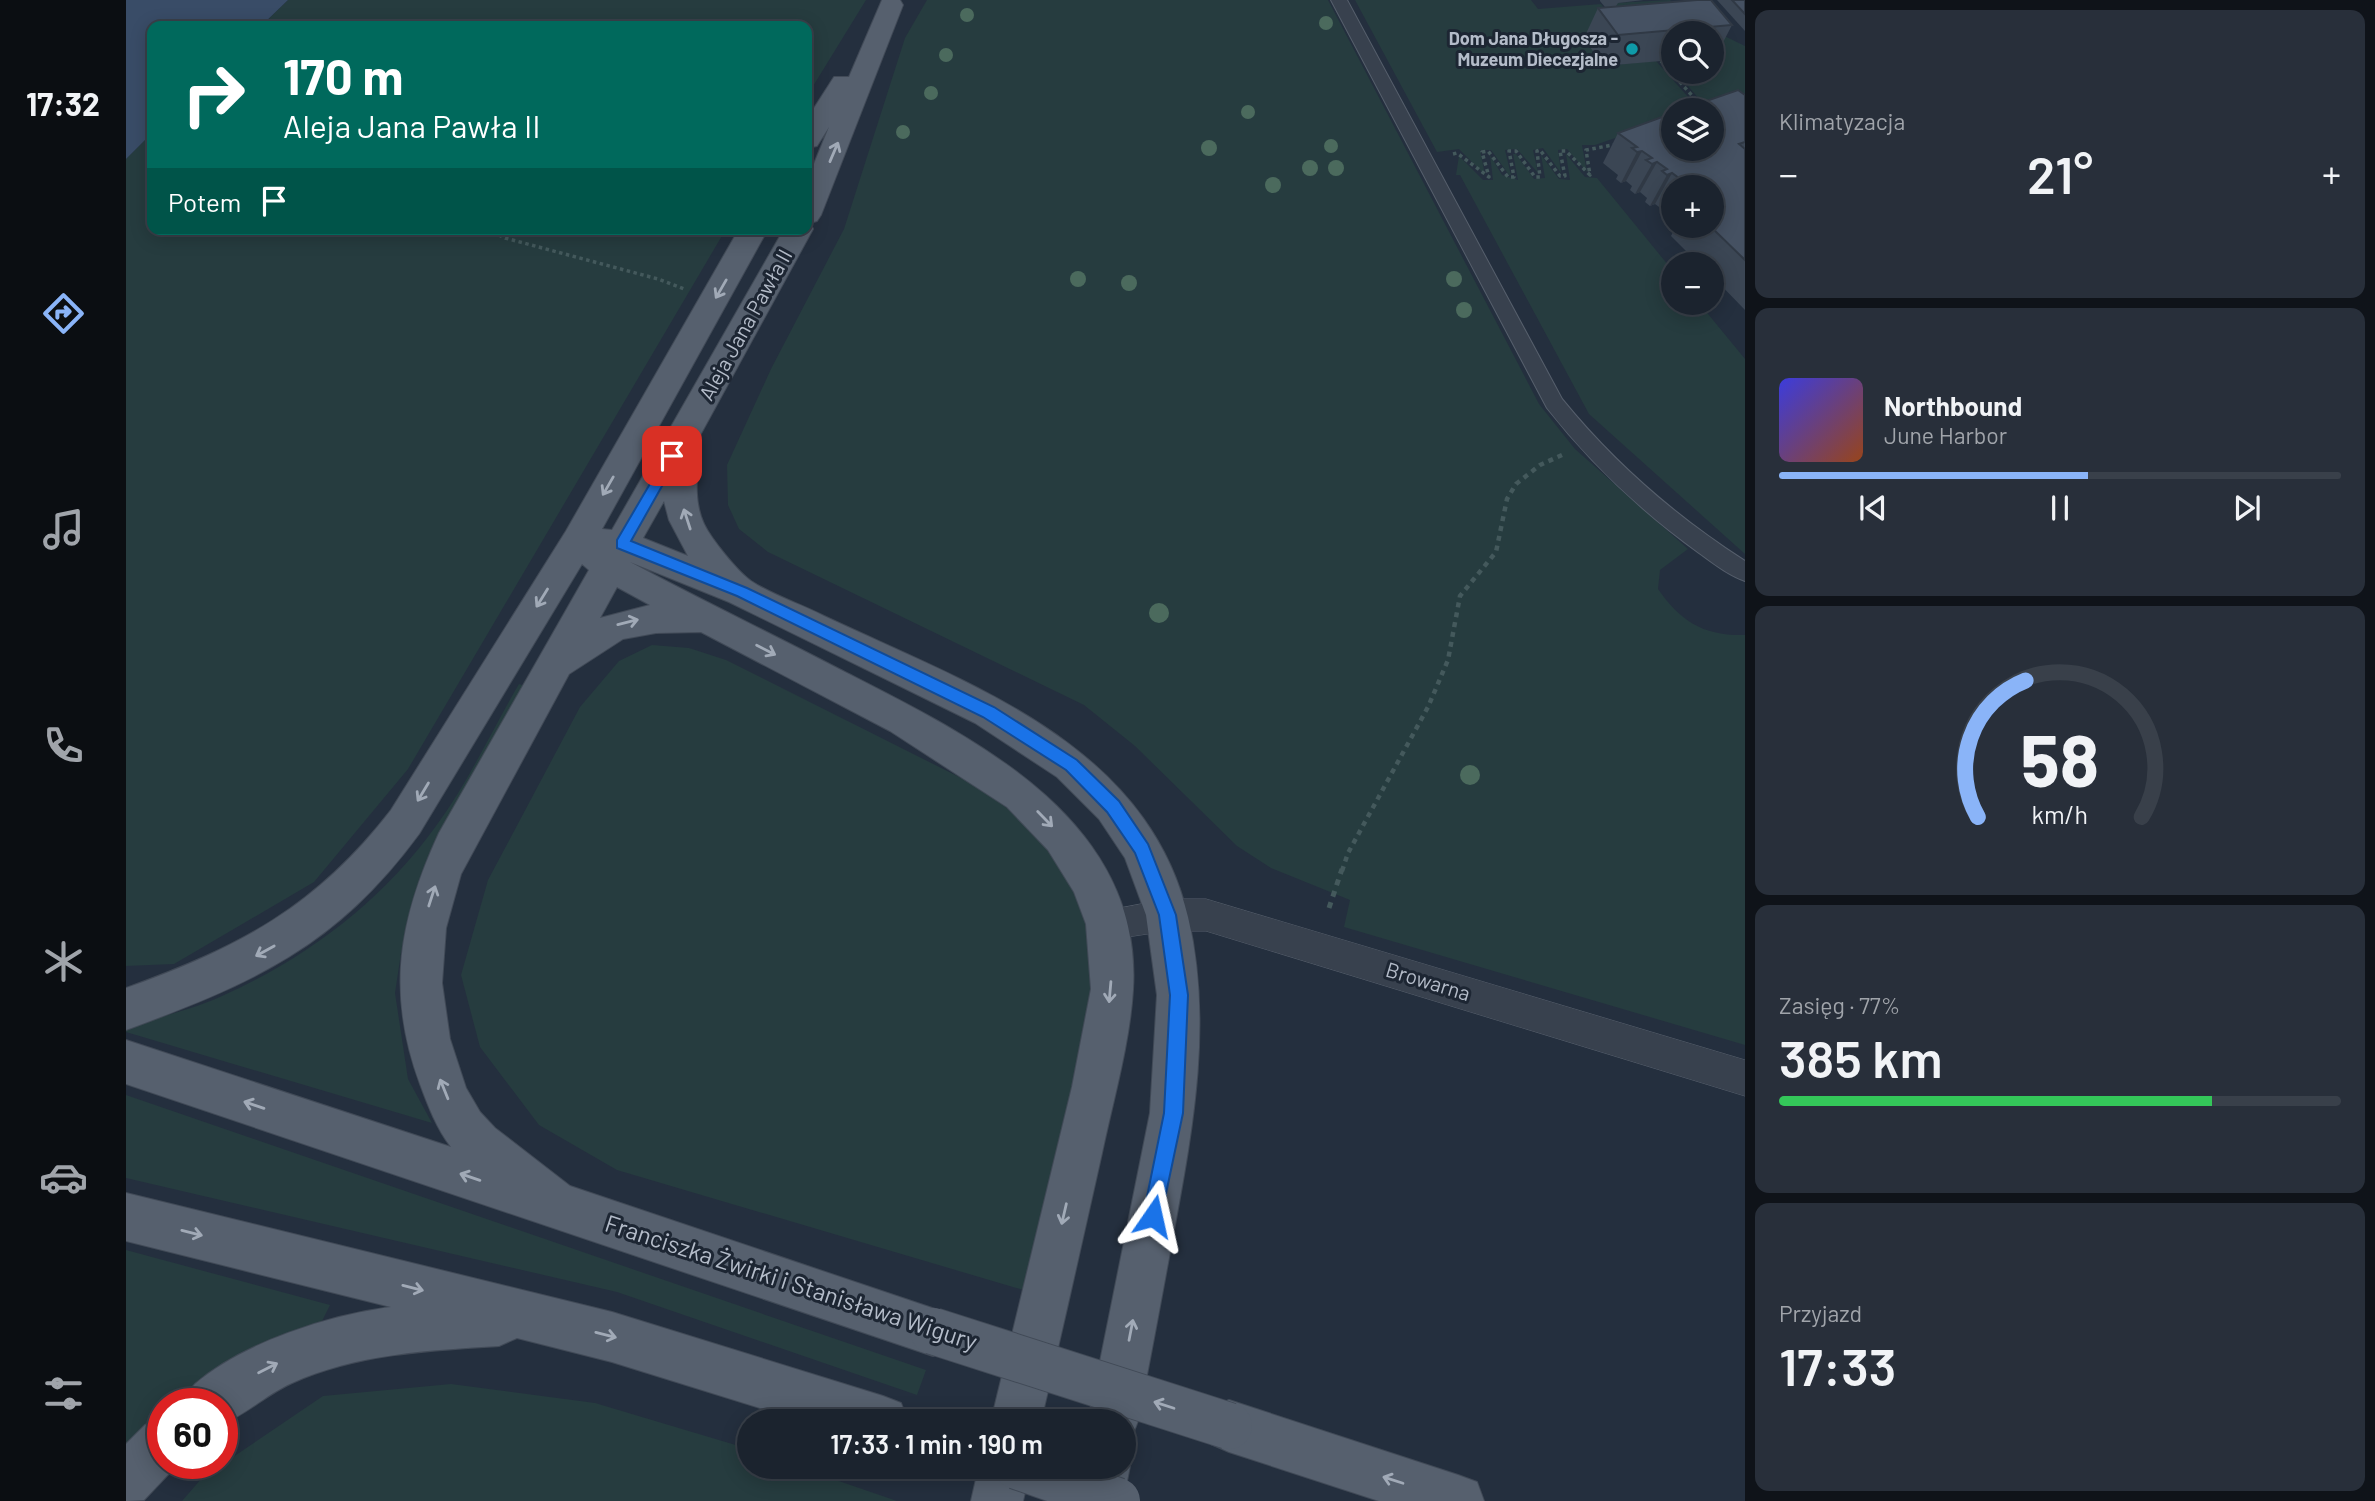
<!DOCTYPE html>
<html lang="pl">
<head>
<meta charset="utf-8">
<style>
  body { margin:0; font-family:Barlow,sans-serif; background:#282f3a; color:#f1f3f6; height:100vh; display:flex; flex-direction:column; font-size:26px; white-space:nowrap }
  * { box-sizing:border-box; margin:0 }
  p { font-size:23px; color:#a0a4aa }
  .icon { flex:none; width:38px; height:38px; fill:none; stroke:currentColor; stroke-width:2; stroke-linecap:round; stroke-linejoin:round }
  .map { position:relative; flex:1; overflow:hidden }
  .drawer { display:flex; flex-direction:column; gap:10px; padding:10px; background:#0f1319; width:630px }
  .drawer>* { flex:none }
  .guide { position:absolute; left:21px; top:21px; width:665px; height:214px; border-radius:14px; box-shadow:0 4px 18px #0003,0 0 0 2px #39404a; background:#00695c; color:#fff; overflow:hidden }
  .fabs { position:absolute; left:1535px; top:21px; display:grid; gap:14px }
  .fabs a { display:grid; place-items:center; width:63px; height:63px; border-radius:50%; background:#1b232e; box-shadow:0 4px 18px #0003,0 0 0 2px #39404a; font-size:35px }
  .speed { position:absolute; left:21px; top:1388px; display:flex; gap:14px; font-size:35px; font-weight:700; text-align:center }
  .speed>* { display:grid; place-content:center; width:91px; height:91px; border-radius:50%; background:#1b232e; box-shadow:0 4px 18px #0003,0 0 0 2px #39404a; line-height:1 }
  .speed .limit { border:10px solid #d22; background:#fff; color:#111 }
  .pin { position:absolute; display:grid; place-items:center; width:60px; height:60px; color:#fff; margin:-30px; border-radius:14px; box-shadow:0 4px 10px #0006 }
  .me { position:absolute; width:77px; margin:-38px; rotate:11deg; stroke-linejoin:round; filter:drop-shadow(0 0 5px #0008) }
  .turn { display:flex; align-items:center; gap:24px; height:147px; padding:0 21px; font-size:32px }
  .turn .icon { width:91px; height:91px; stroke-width:2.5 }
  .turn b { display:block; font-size:49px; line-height:60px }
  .then { display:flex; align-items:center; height:66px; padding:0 21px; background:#0003; gap:14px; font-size:26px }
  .big { font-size:52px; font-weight:600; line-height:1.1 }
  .drawer .widget { flex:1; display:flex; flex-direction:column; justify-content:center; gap:10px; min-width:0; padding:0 24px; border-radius:14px; background:#282f3a }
  .drawer .dial { align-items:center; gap:0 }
  .dial svg { height:182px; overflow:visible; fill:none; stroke:#39404a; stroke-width:7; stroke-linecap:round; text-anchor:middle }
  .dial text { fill:#f1f3f6; stroke:none }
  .song { display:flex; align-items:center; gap:21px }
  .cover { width:84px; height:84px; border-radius:10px; background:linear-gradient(135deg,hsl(240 70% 55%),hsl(20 70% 35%)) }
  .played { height:7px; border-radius:4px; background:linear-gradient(90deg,#8ab4f8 55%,#39404a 55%) }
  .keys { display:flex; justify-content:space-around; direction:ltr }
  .heat { display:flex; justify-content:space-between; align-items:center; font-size:38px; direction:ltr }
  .charge { height:10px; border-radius:5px; background:linear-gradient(90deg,#34c759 77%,#39404a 0) }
  .trip { position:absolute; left:611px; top:1409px; width:399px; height:70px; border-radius:35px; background:#1b232e; box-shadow:0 4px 18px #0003,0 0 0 2px #39404a; font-weight:600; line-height:70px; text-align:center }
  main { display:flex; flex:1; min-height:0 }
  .tabs { display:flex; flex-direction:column; width:126px; justify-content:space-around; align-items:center; background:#0b0e12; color:#a0a4aa }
  .tabs .icon { width:49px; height:49px }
  .tabs .on { color:#8ab4f8 }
  .tabs b { font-size:32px; color:#f1f3f6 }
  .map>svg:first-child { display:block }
</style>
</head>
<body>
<main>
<nav class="tabs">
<b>17:32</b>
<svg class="icon on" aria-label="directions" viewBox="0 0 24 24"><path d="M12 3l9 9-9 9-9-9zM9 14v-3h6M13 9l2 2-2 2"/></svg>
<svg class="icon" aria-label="music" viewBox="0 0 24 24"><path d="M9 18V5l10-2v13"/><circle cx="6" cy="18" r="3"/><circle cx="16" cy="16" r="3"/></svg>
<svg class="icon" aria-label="phone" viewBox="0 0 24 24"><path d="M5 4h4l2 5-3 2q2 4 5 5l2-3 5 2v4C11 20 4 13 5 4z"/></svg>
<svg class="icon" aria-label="climate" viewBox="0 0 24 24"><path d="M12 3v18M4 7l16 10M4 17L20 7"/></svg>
<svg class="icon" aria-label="car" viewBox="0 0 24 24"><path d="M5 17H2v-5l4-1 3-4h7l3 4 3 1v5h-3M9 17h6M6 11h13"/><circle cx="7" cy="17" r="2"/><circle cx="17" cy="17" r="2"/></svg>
<svg class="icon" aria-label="filters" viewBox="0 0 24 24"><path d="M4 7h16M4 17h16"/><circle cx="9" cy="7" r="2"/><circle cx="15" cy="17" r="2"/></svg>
</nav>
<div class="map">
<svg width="1619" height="1501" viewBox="0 0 1619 1501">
  <rect width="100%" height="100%" fill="#242f3e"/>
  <g fill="#263c3f">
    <polygon points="162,0 740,0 681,96 681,26 135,26"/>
    <path d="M801 0H1202L1413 404 1449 449 1562 549 1534 570 1532 589C1555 622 1578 636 1619 635V1045L1218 927 1224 900 1145 868 1111 846 1009 746 958 705 642 552 613 529 602 505 601 465 645 369 718 229 779 38Z"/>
    <polygon points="1229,0 1405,0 1412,9 1475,4 1478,8 1489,7 1487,3 1544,0 1569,30 1582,28 1619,46 1619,93 1580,107 1550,72 1586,72 1586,57 1589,56 1586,33 1568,30 1459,38 1477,66 1530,61 1573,109 1547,110 1547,118 1469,145 1456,145 1461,172 1441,149 1432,150 1435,173 1417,148 1407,150 1412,173 1391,149 1379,150 1385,175 1383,175 1365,150 1354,150 1359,175 1333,149 1311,152"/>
    <polygon points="26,133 26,229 600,229 282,769 188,882 48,964 0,966 0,159"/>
    <polygon points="1387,154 1390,154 1408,179 1419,178 1415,155 1433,179 1444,180 1440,154 1459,177 1471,178 1547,271 1547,303 1573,303 1619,359 1619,554 1463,414 1334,175 1330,175 1333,156 1357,180 1367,180 1364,155 1376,175 1392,180"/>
    <polygon points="526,645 563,648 600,660 851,786 924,840 966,928 965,1024 904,1292 491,1170 413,1125 354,1047 335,975 362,880 454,707 493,661"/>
    <path d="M393 684 405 688 300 872 275 953 269 993 282 1079 306 1123 0 1032V1027C32 1017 66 1010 96 996 181 958 255 902 310 826 342 783 366 730 393 684Z"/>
    <polygon points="0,1095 800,1370 791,1395 491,1292 0,1178"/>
    <polygon points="0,1250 204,1305 195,1323 101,1366 49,1403 37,1404 37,1414 0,1449"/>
    <polygon points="325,1384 469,1403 623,1449 623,1466 672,1467 771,1501 56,1501 76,1478 197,1396"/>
  </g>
  <polygon fill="#394c67" points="0,0 162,0 135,26 26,26 26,133 0,159"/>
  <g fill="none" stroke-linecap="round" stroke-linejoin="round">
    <g stroke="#565f6c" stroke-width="2">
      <path id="pedestrian" d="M1205 0H1221L1436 399C1488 463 1549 516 1619 561V581C1602 575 1587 563 1573 553 1515 511 1465 464 1421 408Z"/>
    </g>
    <g stroke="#565f6c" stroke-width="1">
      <polygon id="minor" points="1041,899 1080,899 1619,1060 1619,1096 1080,931 1041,931 981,940 969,935 964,924 969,913"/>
    </g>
    <g stroke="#414a57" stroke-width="2">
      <g id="primary">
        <path d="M756 0H774L777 5 695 215 691 221 684 223 687 229 572 439 574 444C572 471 566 498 578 524 585 539 612 572 625 581 646 595 675 604 698 616 842 684 1021 743 1062 917 1086 1020 1068 1123 1049 1225 1037 1290 1025 1356 1012 1421L1005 1439 998 1442V1421H962L1024 1113 1031 995 1020 915 999 858 973 819 931 777 849 723 603 602 504 562C573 599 644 633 713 669 842 735 1018 817 1007 990 1004 1042 987 1101 976 1153 956 1242 936 1332 915 1421H865L946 1087 965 989 960 924 948 892 922 850 881 807 764 731 575 632 530 633 497 639 443 674 335 874 320 928 316 983 324 1039 340 1088 354 1112 369 1128 444 1186 824 1314 832 1331 824 1348 807 1356 0 1084V1040L325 1147C311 1129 302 1106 294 1084 260 992 273 920 313 833L463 570 456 564 293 834C210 947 127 983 0 1030V988C114 947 190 907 265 810L440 531 613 229H642L476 529 486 530 658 229H681V181L703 127 691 146 681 148V119L708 77H723ZM538 501 543 520 562 556 517 538ZM491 587 524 605 474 618Z"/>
        <path d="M0 1193 486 1312 757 1396 775 1403 782 1421H676L486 1362 391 1338 373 1346C304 1350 230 1354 166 1383 141 1394 121 1414 96 1424V1404H59C62 1397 64 1389 69 1384 116 1343 203 1315 265 1307L0 1241Z"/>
        <polygon points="1103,1400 1332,1475 1351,1482 1358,1501 1253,1501 1103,1452 1085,1444 1077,1426 1085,1408"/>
        <polygon points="37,1417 37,1463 53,1463 18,1500 0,1501 0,1444 19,1425"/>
        <polygon points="998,1451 1004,1466 997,1501 945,1501 952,1466 998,1466"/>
        <polygon points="853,1466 905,1466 897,1501 845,1501"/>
      </g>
    </g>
    <g stroke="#44595c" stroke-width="3.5" stroke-dasharray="3.5 3.5" stroke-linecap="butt">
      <polyline points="1535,61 1579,110"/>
      <polyline points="1327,154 1331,153 1363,177 1356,152 1362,151 1382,177 1388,177 1383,151 1390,151 1409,177 1414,177 1411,151 1414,150 1434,176 1439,176 1434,151 1440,151 1464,175 1460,150 1492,144"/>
      <polyline points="360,229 379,238 532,279 558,289"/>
    </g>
    <polyline stroke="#44595c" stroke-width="4.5" stroke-dasharray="5 5" stroke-linecap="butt" points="1216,871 1222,853 1302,707 1322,660 1334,596 1370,552 1381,499 1390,484 1414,465 1436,455"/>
    <polyline stroke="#44595c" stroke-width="5" stroke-dasharray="6 6" stroke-linecap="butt" points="1203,908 1216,869"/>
    <use href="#pedestrian" fill="#38414e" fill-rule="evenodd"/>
    <use href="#minor" fill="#38414e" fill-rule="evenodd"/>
    <use href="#primary" fill="#56606e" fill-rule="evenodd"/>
    <g stroke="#414a57" stroke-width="48" stroke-linecap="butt">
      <g id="primary-bridge">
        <polyline points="807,1331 1103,1426"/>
        <polyline points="891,1466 991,1501"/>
      </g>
    </g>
    <use href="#primary-bridge" stroke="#56606e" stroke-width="46"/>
  </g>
  <g fill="#4b6a5d">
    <circle cx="841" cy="15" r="7"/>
    <circle cx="1200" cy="23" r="7"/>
    <circle cx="820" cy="55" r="7"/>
    <circle cx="805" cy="93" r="7"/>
    <circle cx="1122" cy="112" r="7"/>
    <circle cx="777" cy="132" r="7"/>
    <circle cx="1205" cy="146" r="7"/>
    <circle cx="1083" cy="148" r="8"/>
    <circle cx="1184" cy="168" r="8"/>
    <circle cx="1210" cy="168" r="8"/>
    <circle cx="1147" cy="185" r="8"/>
    <circle cx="952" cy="279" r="8"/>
    <circle cx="1328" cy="279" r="8"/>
    <circle cx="1003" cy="283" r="8"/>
    <circle cx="1338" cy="310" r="8"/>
    <circle cx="1033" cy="613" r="10"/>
    <circle cx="1344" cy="775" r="10"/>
  </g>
  <g fill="#3b4654">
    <polygon points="1474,0 1518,0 1492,3 1490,6 1606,25 1590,56 1586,57 1586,33 1547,33 1547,60 1477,66 1458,38 1472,8 1479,7 1474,1"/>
    <polygon points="1591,0 1619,0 1619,31"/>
    <polygon points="1619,95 1619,310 1586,276 1586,264 1573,264 1545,236 1550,226 1586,226 1586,187 1547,187 1547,217 1529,204 1524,206 1519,202 1521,198 1514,192 1509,194 1504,190 1506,186 1500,181 1495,183 1490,179 1492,175 1477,163 1492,133"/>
  </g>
  <g fill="#303945">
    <polygon points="1516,151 1500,181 1495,183 1511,152"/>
    <polygon points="1531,162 1514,192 1509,194 1526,164"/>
    <polygon points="1546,173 1529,204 1524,206 1541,175"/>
  </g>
  <g fill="#455162" stroke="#303945" stroke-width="2">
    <polygon points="1571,0 1585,0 1606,25 1492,35 1472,8"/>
    <polygon points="1606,0 1619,0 1619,14"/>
    <polygon points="1612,90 1619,95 1619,142 1613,144 1619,149 1619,260 1584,226 1586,226 1586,187 1565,187 1546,173 1541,175 1536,171 1541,169 1531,162 1526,164 1520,160 1526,158 1516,151 1511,152 1506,148 1511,147 1492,133 1547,113 1547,149 1586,149 1586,110 1554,110"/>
  </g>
  <defs><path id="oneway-shaft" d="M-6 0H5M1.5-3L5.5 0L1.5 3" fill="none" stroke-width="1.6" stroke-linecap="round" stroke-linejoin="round" transform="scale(1.75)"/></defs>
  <g stroke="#a1aab7">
    <use href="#oneway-shaft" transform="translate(708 152) rotate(-67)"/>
    <use href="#oneway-shaft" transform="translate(595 289) rotate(120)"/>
    <use href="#oneway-shaft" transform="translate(482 486) rotate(120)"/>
    <use href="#oneway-shaft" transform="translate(561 519) rotate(-108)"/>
    <use href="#oneway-shaft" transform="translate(416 598) rotate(122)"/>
    <use href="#oneway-shaft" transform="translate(502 622) rotate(-14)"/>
    <use href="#oneway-shaft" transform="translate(640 650) rotate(27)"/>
    <use href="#oneway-shaft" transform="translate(297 792) rotate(121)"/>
    <use href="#oneway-shaft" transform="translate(919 819) rotate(46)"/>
    <use href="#oneway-shaft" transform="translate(306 896) rotate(-72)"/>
    <use href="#oneway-shaft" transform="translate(139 951) rotate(151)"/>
    <use href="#oneway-shaft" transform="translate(984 992) rotate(95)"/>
    <use href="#oneway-shaft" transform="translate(318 1089) rotate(-112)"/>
    <use href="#oneway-shaft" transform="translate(128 1105) rotate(-161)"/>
    <use href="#oneway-shaft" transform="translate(344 1177) rotate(-161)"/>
    <use href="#oneway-shaft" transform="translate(938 1214) rotate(103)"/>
    <use href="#oneway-shaft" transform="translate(66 1233) rotate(14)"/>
    <use href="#oneway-shaft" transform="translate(287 1288) rotate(14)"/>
    <use href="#oneway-shaft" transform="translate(1005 1330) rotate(-79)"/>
    <use href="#oneway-shaft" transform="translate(480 1335) rotate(14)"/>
    <use href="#oneway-shaft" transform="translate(142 1368) rotate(-27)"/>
    <use href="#oneway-shaft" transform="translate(1038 1405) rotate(-162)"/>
    <use href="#oneway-shaft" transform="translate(1267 1480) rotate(-162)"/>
  </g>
  <polygon fill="#1a73e8" stroke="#114b97" stroke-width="2" points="546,451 553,456 505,541 621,588 868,707 951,760 993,801 1022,844 1050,915 1062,995 1057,1113 1034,1222 1027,1225 1020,1222 1017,1216 1038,1113 1044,995 1033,915 1009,853 981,812 940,770 857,717 611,596 491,548 491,540 542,453"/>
  <circle fill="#0f9aa8" stroke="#1d2633" stroke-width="2.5" cx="1506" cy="49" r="7"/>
  <g text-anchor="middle" stroke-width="6" stroke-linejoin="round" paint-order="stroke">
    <g font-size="18" font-weight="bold" fill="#b4bcc9" stroke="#1d2633" text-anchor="end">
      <text x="1492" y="45">Dom Jana Długosza -<tspan x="1492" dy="21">Muzeum Diecezjalne</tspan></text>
    </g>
    <g font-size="21" fill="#b4bcc9" stroke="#1d2633">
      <text transform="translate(620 325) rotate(-61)" y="7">Aleja Jana Pawła II</text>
      <text transform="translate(1302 982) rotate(17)" y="7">Browarna</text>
    </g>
    <g font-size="24" fill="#b4bcc9" stroke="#1d2633">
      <text transform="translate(665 1283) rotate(18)" y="8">Franciszka Żwirki i Stanisława Wigury</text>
    </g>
  </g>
</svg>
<div class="fabs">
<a><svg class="icon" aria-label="search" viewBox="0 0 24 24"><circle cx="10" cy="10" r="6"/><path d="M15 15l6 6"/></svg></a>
<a><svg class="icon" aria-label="layers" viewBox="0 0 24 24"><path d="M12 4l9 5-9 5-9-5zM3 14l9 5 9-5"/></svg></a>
<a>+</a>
<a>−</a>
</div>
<div class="speed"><div class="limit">60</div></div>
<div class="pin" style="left:546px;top:456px;background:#d93025"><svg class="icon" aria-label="arrive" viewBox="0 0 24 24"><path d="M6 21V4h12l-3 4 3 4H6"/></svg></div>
<svg class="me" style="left:1027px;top:1216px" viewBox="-20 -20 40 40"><path d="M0-17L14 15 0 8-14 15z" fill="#1a73e8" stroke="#fff" stroke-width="4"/></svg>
<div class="trip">17:33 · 1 min · 190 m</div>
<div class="guide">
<div class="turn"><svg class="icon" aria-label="right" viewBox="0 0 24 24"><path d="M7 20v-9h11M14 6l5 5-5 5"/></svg><div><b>170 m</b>Aleja Jana Pawła II</div></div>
<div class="then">Potem<svg class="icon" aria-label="arrive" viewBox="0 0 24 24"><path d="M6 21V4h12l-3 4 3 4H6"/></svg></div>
</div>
</div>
<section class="drawer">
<div class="widget"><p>Klimatyzacja</p>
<div class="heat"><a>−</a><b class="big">21°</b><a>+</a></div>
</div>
<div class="widget">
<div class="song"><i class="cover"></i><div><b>Northbound</b><p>June Harbor</p></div></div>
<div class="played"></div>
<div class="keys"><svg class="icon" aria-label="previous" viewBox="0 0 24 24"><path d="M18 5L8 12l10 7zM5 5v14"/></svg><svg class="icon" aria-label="pause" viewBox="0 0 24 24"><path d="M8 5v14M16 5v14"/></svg><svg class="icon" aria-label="next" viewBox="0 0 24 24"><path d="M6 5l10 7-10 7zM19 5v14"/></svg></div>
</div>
<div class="widget dial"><svg viewBox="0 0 100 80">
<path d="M14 69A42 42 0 1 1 86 69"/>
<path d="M14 69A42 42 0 0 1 35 9" stroke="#8ab4f8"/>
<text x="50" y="56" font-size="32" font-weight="700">58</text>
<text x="50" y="72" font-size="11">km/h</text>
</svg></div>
<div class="widget"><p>Zasięg · 77%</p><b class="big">385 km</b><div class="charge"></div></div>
<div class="widget"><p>Przyjazd</p><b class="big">17:33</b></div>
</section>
</main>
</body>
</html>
